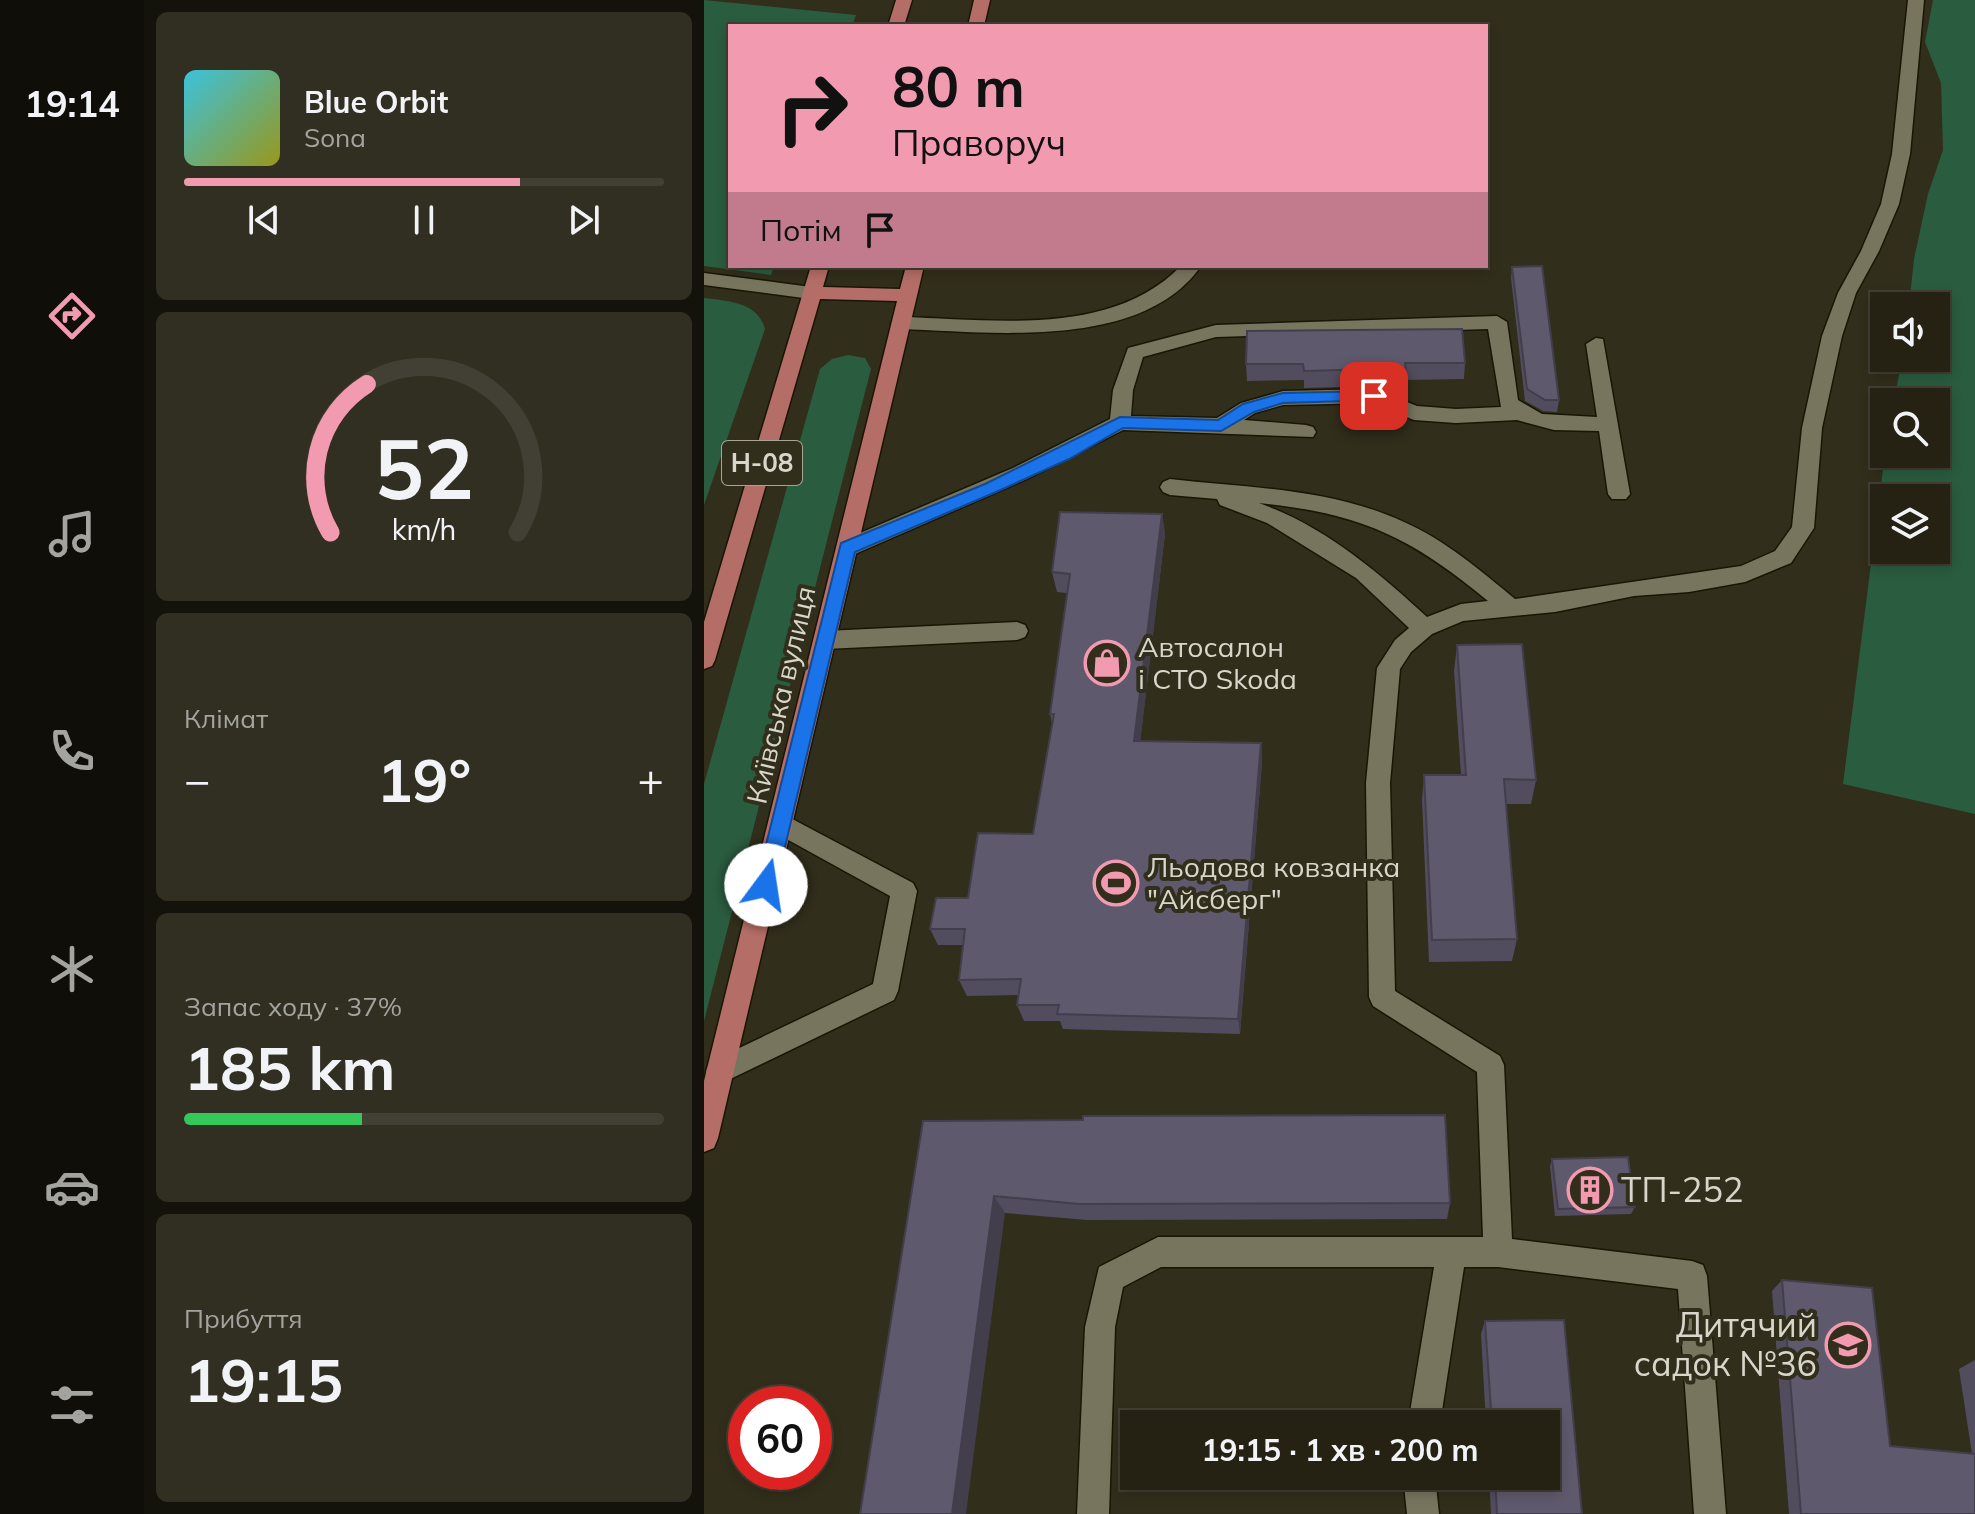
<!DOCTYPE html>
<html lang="uk">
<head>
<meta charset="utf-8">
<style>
  body { margin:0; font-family:Mulish,sans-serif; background:#312f22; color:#f1f3f6; height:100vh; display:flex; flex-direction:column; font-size:30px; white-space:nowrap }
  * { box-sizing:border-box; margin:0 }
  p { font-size:26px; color:#a3a4a0 }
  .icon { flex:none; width:44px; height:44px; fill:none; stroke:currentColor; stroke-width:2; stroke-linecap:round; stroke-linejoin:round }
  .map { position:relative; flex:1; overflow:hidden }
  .details { display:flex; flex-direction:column; gap:12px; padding:12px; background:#14130b; width:560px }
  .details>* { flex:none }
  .guide { position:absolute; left:24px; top:24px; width:760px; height:244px; border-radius:0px; box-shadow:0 4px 12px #0003,0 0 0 2px #423f34; background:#f29aaf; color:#111; overflow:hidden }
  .controls { position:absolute; left:1166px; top:292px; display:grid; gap:16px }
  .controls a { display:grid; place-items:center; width:80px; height:80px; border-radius:0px; background:#252214; box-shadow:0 4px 12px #0003,0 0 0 2px #423f34; font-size:40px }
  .speed { position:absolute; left:24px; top:1386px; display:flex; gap:16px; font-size:40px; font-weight:700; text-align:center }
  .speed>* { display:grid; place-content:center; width:104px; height:104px; border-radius:50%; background:#252214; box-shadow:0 4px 12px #0003,0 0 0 2px #423f34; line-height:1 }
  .speed .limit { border:12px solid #d22; background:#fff; color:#111 }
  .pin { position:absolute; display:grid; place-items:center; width:68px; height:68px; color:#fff; margin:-34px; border-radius:16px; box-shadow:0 4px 12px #0006 }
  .me { position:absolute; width:88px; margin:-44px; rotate:14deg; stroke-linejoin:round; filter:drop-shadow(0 0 6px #0008) }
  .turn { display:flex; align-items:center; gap:28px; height:168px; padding:0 32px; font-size:36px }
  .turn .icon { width:104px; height:104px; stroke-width:2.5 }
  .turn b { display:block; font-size:56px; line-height:68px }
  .then { display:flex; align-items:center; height:76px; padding:0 32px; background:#0003; gap:16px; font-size:30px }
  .big { font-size:60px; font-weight:700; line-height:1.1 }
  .details .card { flex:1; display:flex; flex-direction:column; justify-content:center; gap:12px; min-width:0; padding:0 28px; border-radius:12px; background:#312f22 }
  .details .dial { align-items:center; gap:0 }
  .dial svg { height:208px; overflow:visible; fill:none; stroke:#423f34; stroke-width:7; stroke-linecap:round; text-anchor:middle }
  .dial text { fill:#f1f3f6; stroke:none }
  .song { display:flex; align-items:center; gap:24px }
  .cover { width:96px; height:96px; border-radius:12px; background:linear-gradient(135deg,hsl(190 70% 55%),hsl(60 70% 35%)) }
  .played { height:8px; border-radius:4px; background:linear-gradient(90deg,#f29aaf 70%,#423f34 70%) }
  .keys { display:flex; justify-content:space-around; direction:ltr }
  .heat { display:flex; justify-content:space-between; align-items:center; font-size:44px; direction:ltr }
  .charge { height:12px; border-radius:6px; background:linear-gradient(90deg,#34c759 37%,#423f34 0) }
  .trip { position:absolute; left:416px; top:1410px; width:440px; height:80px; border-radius:0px; background:#252214; box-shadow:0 4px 12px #0003,0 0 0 2px #423f34; font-weight:700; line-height:80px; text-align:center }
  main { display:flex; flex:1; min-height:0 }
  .dock { display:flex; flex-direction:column; width:144px; justify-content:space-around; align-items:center; background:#0f0e08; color:#a3a4a0 }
  .dock .icon { width:56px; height:56px }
  .dock .selected { color:#f29aaf }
  .dock b { font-size:36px; color:#f1f3f6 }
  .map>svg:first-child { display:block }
</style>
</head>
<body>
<main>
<nav class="dock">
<b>19:14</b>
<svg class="icon selected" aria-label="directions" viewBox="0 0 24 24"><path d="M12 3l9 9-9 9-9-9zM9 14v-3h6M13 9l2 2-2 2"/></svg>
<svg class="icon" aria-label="music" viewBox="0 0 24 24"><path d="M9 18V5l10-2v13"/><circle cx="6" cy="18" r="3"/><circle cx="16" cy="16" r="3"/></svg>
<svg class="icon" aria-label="phone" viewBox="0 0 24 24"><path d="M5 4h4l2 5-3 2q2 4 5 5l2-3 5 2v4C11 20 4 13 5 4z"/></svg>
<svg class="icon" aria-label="climate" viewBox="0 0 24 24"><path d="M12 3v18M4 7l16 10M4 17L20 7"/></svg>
<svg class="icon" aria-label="car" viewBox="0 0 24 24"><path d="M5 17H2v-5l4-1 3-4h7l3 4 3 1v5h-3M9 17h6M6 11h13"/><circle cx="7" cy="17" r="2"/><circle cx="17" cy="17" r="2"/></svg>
<svg class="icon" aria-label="filters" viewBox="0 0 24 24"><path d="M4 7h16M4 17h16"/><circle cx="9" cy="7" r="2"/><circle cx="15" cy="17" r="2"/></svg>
</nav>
<section class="details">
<div class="card">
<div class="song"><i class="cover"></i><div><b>Blue Orbit</b><p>Sona</p></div></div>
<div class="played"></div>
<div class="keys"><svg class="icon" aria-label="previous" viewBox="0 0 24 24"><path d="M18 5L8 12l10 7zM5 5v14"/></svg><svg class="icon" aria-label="pause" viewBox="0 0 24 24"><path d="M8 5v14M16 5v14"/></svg><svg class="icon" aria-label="next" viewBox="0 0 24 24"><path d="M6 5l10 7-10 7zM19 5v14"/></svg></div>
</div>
<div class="card dial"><svg viewBox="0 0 100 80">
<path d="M14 69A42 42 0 1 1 86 69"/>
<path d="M14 69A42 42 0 0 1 28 12" stroke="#f29aaf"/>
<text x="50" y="56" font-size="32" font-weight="700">52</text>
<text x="50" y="72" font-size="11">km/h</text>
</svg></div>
<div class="card"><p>Клімат</p>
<div class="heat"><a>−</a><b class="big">19°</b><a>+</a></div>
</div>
<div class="card"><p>Запас ходу · 37%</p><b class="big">185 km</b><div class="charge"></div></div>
<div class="card"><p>Прибуття</p><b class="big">19:15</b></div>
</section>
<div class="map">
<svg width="1271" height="1514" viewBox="0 0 1271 1514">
  <rect width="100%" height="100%" fill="#312e1b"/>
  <g fill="#2a5c3f" fill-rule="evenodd">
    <polygon points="0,0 152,15 148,26 26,26 26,266 70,266 67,275 0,266"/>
    <path d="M1229 0H1271V814L1139 784 1181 454H1232V402H1190L1198 358H1232V306H1205L1210 259 1224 194 1239 150 1237 83 1221 42ZM1232 498V550H1180V498Z"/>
    <path d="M0 298C24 301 54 302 61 329L0 505Z"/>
    <polygon points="144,355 161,358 167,369 0,1021 0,784 116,369 128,359"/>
  </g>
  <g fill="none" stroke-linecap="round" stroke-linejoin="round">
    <g stroke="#191604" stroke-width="3">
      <g id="minor">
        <path d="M1204 0H1220L1206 154 1195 204 1175 251 1152 293 1138 336 1118 428 1110 528 1087 563 1041 582 985 592 930 596 851 612 759 621 728 634 707 652 696 669 686 783 691 991 796 1056 800 1065 808 1239 988 1261 999 1265 1003 1276 1022 1514H990L974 1289 794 1267H760L736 1424H704L730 1267H457L419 1287 411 1327 405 1514H373L381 1327 395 1267 454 1237H779L773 1072 669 1006 665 997 662 783 673 668 691 640 705 628 652 578 563 523 516 505 513 499 466 495 459 492 456 487 459 482 466 479C545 488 627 488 700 522 741 540 776 570 811 599L1037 566 1071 551 1088 527 1098 428 1118 336 1134 293 1157 251 1177 204 1188 154ZM555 503C656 513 707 537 784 601L757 604 723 617C673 571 620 526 555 503Z"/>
        <path d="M477 266H497C438 351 287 332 197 329L187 323 197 317C289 319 406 338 477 266Z"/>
        <polygon points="0,273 107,287 116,293 107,299 0,285"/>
        <path d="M793 316 803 322 814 400 838 414 893 417 882 344 892 338 899 339 926 494 922 499H908L904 494 895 431 850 430 813 420 752 423 710 420 668 403 579 405 551 413 540 420 602 425 609 427 612 432 609 437 419 430 323 479 151 554H135L132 548 135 542 309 468 406 419 409 390 424 348 512 325ZM784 329 797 407 752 409 713 406 670 389 579 391 537 403 513 418 427 416 429 390 439 357 512 337Z"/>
        <polygon points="313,622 321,625 324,631 321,637 313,640 121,649 113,646 110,640 113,634 121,631"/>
        <polygon points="77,813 209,883 213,891 194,991 190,1000 16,1084 6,1080 2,1071 6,1062 169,984 186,896 68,831 65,824 68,817"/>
        <polygon points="699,1476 731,1476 735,1514 703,1514"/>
      </g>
    </g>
    <g stroke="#191604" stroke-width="3">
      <g id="major">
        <polygon points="192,0 208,0 200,26 184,26"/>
        <polygon points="270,0 286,0 280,26 264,26"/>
        <polygon points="107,266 125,266 119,287 196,289 202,266 220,266 14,1138 10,1148 0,1152 0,1081 193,301 116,299 11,660 8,666 0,669 0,622"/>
      </g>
    </g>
    <use href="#minor" fill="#78755f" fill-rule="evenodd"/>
    <use href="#major" fill="#b56d67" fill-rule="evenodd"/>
  </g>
  <g fill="#524d5e">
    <polygon points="808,267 855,400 853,412 839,411 821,401 807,278"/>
    <polygon points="761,363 760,379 701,380 701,390 681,390 670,386 600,388 600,380 543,381 542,364"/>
    <polygon points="458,514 461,534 436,742 557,743 558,762 536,1034 359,1029 356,1021 320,1021 313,1005 314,995 263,996 255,980 259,945 234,945 226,929 264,898 329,834 348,723 346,714 363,593 353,592 348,572"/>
    <polygon points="753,645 832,780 827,804 802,804 813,939 808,961 725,962 718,800 720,775 757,775 750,671"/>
    <polygon points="379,1120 746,1203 743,1219 383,1220 301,1213 219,1121"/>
    <polygon points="848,1159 931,1207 927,1214 851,1216 846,1166"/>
    <polygon points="1078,1280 1186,1446 1268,1454 1255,1369 1271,1360 1271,1514 1085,1514 1068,1291"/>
    <polygon points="860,1320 878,1514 787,1514 785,1476 842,1476 842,1424 782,1424 777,1334 781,1321"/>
  </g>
  <g fill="#423e4c">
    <polygon points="458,514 461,534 434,760 430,741"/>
    <polygon points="557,743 558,762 536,1034 534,1019"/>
    <polygon points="290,1196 301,1213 262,1514 248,1514"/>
  </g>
  <g fill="#5f596d" stroke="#423e4c" stroke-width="2">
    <polygon points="838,266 855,400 841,400 823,389 808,267"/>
    <polygon points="758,329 761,363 701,363 702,373 681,373 670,369 600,371 599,364 542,364 543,331"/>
    <polygon points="356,512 458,514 430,741 557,743 534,1019 353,1014 355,1005 313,1005 317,979 255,980 261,929 226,929 232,898 264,898 274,833 329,834 350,714 346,714 366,574 348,572"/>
    <polygon points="818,644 832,780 800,779 813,939 728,940 720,775 762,775 753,645"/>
    <polygon points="741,1115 746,1203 375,1204 290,1196 248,1514 156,1514 219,1121 379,1120 379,1116"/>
    <polygon points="924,1157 931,1207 854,1209 848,1159"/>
    <polygon points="1078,1280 1168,1288 1186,1446 1271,1454 1271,1514 1097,1514"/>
    <polygon points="860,1320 878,1514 793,1514 791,1476 842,1476 842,1424 788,1424 781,1321"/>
  </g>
  <polygon fill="#1a73e8" stroke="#114b97" stroke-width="2" points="670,391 675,393 675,400 579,403 550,412 517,431 419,428 365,459 292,492 151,552 72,885 69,891 62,894 55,891 52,885 137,543 281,484 416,417 514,420 539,404 579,393"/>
  <defs>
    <g id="shop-ring" transform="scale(2.3)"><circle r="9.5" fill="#312e1b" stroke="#f29aaf" stroke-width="1.5"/><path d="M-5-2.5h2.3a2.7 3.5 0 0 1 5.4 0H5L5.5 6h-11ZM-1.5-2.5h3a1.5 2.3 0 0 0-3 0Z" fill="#f29aaf"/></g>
    <g id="stadium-ring" transform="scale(2.3)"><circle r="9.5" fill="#312e1b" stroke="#f29aaf" stroke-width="1.5"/><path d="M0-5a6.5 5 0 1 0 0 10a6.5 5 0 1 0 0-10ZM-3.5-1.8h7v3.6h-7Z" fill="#f29aaf"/></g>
    <g id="building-ring" transform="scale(2.3)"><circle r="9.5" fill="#312e1b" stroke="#f29aaf" stroke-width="1.5"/><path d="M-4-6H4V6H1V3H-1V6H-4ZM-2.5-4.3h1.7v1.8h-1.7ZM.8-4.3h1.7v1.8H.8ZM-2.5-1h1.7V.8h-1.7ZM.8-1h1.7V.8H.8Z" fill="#f29aaf"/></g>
    <g id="school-ring" transform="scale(2.3)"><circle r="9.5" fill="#312e1b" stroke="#f29aaf" stroke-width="1.5"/><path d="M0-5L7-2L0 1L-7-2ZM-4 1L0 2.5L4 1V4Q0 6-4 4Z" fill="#f29aaf"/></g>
  </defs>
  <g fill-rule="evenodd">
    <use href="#shop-ring" x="403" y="663"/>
    <use href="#stadium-ring" x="412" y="883"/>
    <use href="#building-ring" x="886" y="1190"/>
    <use href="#school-ring" x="1144" y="1345"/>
  </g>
  <g text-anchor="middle" stroke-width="8" stroke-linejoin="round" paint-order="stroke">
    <rect fill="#312e1b" stroke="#a6a496" stroke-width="2" x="18" y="441" width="80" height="44" rx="6"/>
    <g font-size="26" font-weight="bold" fill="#d8d6ca">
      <text x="58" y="472">Н-08</text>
    </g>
    <g font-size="28" fill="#d8d6ca" stroke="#312e1b" text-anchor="start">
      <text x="434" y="657">Автосалон<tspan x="434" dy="32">і СТО Skoda</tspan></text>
      <text x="443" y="877">Льодова ковзанка<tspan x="443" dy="32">"Айсберг"</tspan></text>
    </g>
    <g font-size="28" fill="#d8d6ca" stroke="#312e1b">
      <text transform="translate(77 695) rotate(-77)" y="10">Київська вулиця</text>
    </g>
    <g font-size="34" fill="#d8d6ca" stroke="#312e1b" text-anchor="start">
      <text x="917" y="1202">ТП-252</text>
      <text x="1113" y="1337" text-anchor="end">Дитячий<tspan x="1113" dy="39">садок №36</tspan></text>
    </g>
  </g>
</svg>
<div class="controls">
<a><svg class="icon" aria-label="sound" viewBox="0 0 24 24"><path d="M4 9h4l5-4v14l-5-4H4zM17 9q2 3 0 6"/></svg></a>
<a><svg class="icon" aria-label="search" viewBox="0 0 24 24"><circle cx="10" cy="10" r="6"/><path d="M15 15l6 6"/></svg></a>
<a><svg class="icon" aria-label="layers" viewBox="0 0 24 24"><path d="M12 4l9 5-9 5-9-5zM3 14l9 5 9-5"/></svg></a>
</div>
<div class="speed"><div class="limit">60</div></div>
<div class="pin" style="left:670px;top:396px;background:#d93025"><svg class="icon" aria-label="arrive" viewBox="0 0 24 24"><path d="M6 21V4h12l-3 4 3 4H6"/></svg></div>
<svg class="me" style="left:62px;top:885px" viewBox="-20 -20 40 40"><circle r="19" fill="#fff"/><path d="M0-13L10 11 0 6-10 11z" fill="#1a73e8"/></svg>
<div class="trip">19:15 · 1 хв · 200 m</div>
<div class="guide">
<div class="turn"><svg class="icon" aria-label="right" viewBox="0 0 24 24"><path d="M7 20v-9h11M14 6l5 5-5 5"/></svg><div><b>80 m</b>Праворуч</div></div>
<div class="then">Потім<svg class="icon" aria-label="arrive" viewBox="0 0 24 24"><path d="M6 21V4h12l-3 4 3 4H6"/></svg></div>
</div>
</div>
</main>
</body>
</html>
